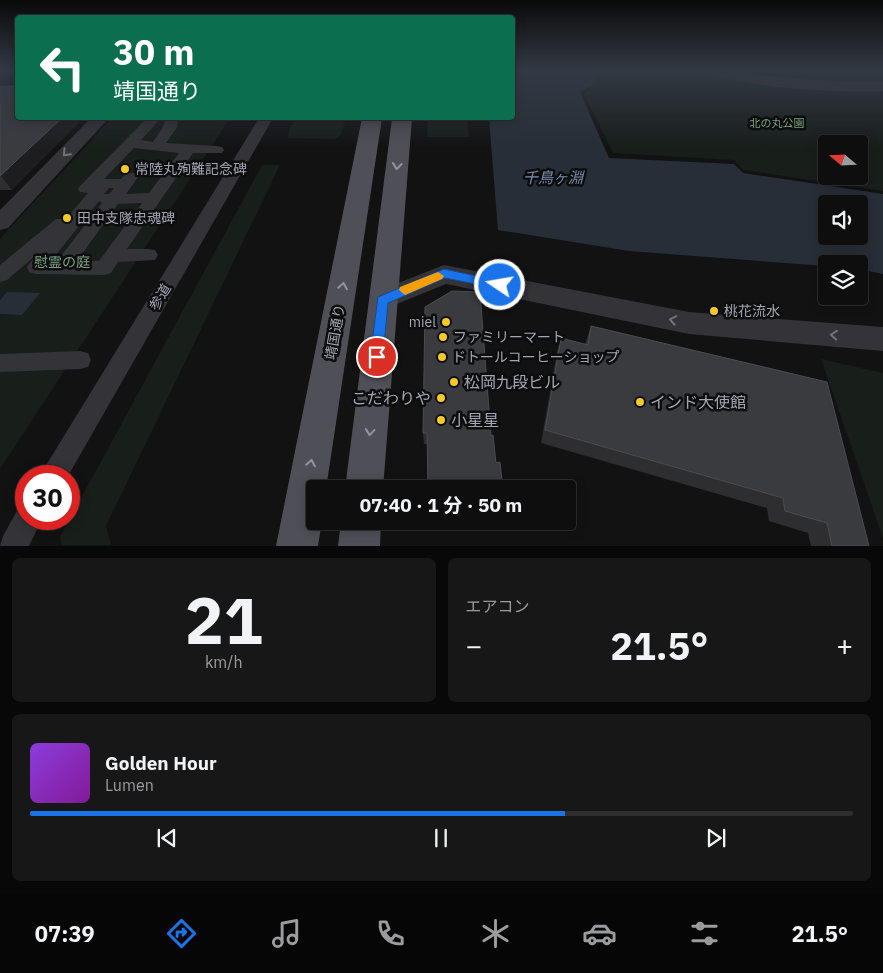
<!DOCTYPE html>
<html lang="ja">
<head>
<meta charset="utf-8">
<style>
  body { margin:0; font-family:"IBM Plex Sans","Noto Sans JP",sans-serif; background:#171717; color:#f1f3f6; height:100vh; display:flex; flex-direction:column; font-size:19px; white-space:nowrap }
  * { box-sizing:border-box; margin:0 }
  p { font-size:16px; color:#9b9c9e }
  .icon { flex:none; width:28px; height:28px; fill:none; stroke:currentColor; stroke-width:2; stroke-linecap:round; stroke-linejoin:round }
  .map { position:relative; height:546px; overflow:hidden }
  .sheet { display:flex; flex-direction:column; gap:12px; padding:12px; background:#080808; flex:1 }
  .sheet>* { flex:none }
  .hud { position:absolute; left:15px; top:15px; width:500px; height:105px; border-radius:5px; box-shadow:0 2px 12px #0003,0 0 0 1px #2e2e2e; background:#0b6e4f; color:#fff; overflow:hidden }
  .needle { width:32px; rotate:289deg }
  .fabs { position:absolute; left:818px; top:135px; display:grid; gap:10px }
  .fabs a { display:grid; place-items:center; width:50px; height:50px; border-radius:5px; background:#0e0e0e; box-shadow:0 2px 12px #0003,0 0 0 1px #2e2e2e; font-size:25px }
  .speed { position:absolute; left:15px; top:465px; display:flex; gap:10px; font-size:25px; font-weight:700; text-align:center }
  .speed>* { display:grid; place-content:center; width:65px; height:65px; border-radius:50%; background:#0e0e0e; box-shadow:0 2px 12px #0003,0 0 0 1px #2e2e2e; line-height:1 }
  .speed .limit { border:8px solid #d22; background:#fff; color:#111 }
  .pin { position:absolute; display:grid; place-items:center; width:42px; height:42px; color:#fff; margin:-21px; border:2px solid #fff; border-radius:50%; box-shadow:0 1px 5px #0007 }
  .me { position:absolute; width:55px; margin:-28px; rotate:282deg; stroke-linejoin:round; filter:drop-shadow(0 0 4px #0008) }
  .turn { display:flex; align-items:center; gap:18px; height:105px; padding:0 15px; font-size:22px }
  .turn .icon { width:65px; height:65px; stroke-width:2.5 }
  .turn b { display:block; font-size:35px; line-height:42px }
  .big { font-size:38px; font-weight:700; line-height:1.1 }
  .sheet .tile { flex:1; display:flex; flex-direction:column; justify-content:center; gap:8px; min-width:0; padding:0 18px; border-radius:8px; background:#171717 }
  .sheet .dial { align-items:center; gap:0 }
  .dial b { font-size:65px; line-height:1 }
  .song { display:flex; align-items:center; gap:15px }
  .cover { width:60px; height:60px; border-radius:8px; background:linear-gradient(135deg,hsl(270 70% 55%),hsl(290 70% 35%)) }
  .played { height:5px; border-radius:2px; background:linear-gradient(90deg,#1a73e8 65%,#2e2e2e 65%) }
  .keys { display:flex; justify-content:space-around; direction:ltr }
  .heat { display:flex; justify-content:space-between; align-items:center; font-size:28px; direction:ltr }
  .sheet .tiles { flex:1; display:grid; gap:12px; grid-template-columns:1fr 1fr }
  .tile:last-child { grid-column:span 2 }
  .trip { position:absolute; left:306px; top:480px; width:270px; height:50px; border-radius:5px; background:#0e0e0e; box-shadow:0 2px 12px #0003,0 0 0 1px #2e2e2e; font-weight:700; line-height:50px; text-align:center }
  .tab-bar { display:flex; height:80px; justify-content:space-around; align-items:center; background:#060606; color:#9b9c9e }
  .tab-bar .icon { width:35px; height:35px }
  .tab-bar .active { color:#1a73e8 }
  .tab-bar b { font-size:22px; color:#f1f3f6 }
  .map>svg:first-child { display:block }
</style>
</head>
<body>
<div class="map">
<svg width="883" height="546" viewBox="0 0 883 546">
  <rect width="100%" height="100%" fill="#121213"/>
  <g fill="#181e1a" fill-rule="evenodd">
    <path d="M581 71H883V191L743 170 734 160 613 153 584 94 590 89ZM826 144H859V176H826Z"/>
    <polygon points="112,118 230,118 0,469 0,239"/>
    <polygon points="296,118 346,118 341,135 335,139 288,138 289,129"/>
    <polygon points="428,118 467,118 469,137 427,137"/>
    <polygon points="262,165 280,165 106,526 111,545 62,545 60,537"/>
    <polygon points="821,359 883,373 883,538"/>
  </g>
  <g fill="#282e37" fill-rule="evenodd">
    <path d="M513 71H592L597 81 580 92 609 158 734 164 743 173 883 194V274L859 269V264H826V266L629 251 498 230 489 118H512ZM826 204H859V236H826Z"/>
    <polygon points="7,292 40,293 22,315 0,314 0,300"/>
  </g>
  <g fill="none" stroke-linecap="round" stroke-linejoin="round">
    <g fill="#333338" fill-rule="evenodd">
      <path d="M147 118H161L141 140 153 142 163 127 166 118H178L177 127 166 143 217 146 222 147 224 150 222 153H193L127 249H149L155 250 158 255 155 260 118 262 111 273 104 275 36 274 29 272 27 267 36 255 7 280 0 282V265L56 219H66L88 193 80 192 78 189 80 186ZM134 148 179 153 149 193 126 194 139 176 136 173H126L121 179H104ZM109 188H114L109 194H104ZM99 201 102 203 57 261H51ZM142 203 99 261H77L118 204Z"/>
      <polygon points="259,118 273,118 68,476 41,476 45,467"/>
      <polygon points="80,351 88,353 91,360 88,367 80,369 0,372 0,354"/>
      <polygon points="26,506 26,519 42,519 29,546 0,546 3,536 18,509"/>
    </g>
    <g fill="#333338" fill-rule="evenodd">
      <polygon points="91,118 109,118 8,228 0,230 0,210"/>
      <polygon points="444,265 689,312 883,327 883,351 689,334 446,284 382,310 373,307 369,300 373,293"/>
    </g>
    <path fill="#333338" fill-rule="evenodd" d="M708 71C738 71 767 76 797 79 826 81 854 81 883 81V91C826 92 771 89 716 76L710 75Z"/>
    <g fill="#4f4f57" fill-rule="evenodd">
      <polygon points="362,118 382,118 326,489 315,489 315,521 322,521 318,546 276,546"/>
      <polygon points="392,118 412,118 383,489 345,489"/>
      <polygon points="341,521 381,521 380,546 338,546"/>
    </g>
  </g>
  <g fill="#2e2e31">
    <polygon points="13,71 18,71 18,75 16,75"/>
    <polygon points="0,87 12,190 0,190"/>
    <polygon points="591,326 869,546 811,546 808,533 769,521 767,508 541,443 557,352 561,338 585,344"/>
    <polygon points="423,433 491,436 496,463 503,489 427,444 424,444"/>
  </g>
  <polygon fill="#1d1d1f" points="62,118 84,118 12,190 1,176"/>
  <g fill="#3a3b3f" stroke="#4b4c51">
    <polygon points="10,86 18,86 18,118 62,118 0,176 0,87"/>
    <polygon points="452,291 480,292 491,436 493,435 496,463 500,462 503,489 428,489 427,433 423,433 425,307"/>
    <polygon points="591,326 827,382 869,546 832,546 827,523 785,511 783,498 545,430 561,338 588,345"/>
  </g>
  <defs><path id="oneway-chevron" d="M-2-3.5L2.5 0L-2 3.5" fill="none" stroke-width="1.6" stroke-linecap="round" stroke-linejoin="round" transform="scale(1.25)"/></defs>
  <g stroke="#71727c">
    <use href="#oneway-chevron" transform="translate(66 153) rotate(133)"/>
    <use href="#oneway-chevron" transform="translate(673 320) rotate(-169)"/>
    <use href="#oneway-chevron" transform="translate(834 335) rotate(-175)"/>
  </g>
  <g stroke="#9295a1">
    <use href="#oneway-chevron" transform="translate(397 166) rotate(96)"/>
    <use href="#oneway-chevron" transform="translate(343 286) rotate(-80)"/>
    <use href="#oneway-chevron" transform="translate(370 432) rotate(95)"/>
    <use href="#oneway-chevron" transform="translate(311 463) rotate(-80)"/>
  </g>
  <linearGradient id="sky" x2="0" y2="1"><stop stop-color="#0a0a0a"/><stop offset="0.48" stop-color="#333944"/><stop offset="1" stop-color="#333944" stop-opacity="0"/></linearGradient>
  <rect width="883" height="147" fill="url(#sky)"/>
  <polygon fill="#1a73e8" stroke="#114b97" points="444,269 500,281 506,285 500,289 445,278 388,303 383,357 382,361 377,362 372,361 370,357 378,297"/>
  <polygon fill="#f59e0b" points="438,272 444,276 442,279 405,295 399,290 400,287"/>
  <g fill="#f5ca28" stroke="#0d0d0e" stroke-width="2">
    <circle cx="125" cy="169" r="5"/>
    <circle cx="67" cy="218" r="5"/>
    <circle cx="714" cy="311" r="5"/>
    <circle cx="446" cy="322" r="5"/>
    <circle cx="443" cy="337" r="5"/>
    <circle cx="442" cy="357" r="5"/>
    <circle cx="454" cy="382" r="5"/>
    <circle cx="441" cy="398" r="5"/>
    <circle cx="640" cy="402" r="5"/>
    <circle cx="441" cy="420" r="5"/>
  </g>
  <g text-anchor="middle" stroke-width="5" stroke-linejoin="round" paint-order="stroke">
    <g font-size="11" fill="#79a081" stroke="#0d0d0e">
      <text x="777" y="127">北の丸公園</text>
    </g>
    <g font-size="14" fill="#a3a6b4" stroke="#0d0d0e" text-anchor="start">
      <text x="135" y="174">常陸丸殉難記念碑</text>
      <text x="77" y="223">田中支隊忠魂碑</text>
      <text x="724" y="316">桃花流水</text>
      <text x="436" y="327" text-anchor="end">miel</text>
      <text x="453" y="342">ファミリーマート</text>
      <text x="452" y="362">ドトールコーヒーショップ</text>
    </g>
    <g font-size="14" fill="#79a081" stroke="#0d0d0e">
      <text x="62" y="267">慰霊の庭</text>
    </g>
    <g font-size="14" fill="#a3a6b4" stroke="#0d0d0e">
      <text transform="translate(160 297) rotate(-59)" y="5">参道</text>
      <text transform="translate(335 332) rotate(-80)" y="5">靖国通り</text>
    </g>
    <g font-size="15" font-style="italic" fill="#788fb1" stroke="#0d0d0e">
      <text x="553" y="183">千鳥ヶ淵</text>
    </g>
    <g font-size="16" fill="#a3a6b4" stroke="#0d0d0e" text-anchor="start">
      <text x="464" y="388">松岡九段ビル</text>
      <text x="431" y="404" text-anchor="end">こだわりや</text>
      <text x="650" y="408">インド大使館</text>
      <text x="451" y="426">小星星</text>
    </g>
  </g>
</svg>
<div class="fabs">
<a><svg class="needle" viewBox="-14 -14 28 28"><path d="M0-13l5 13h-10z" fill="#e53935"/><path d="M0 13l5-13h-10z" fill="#9b9c9e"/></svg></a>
<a><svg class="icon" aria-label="sound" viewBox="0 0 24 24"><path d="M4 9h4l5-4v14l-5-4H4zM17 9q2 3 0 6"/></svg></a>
<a><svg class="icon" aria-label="layers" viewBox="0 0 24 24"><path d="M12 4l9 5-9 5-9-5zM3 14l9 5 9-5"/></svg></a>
</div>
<div class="speed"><div class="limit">30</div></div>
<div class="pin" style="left:377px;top:357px;background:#d93025"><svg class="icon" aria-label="arrive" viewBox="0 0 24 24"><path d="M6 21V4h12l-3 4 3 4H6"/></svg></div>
<svg class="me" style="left:500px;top:285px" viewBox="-20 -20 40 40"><circle r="17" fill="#1a73e8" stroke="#fff" stroke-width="3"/><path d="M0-11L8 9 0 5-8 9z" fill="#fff"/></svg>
<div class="trip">07:40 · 1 分 · 50 m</div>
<div class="hud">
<div class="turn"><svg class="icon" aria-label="left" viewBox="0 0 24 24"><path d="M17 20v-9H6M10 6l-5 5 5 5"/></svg><div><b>30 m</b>靖国通り</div></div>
</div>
</div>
<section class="sheet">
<div class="tiles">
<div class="tile dial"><b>21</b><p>km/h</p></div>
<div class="tile"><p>エアコン</p>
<div class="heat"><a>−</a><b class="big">21.5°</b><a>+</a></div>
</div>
<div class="tile">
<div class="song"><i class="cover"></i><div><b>Golden Hour</b><p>Lumen</p></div></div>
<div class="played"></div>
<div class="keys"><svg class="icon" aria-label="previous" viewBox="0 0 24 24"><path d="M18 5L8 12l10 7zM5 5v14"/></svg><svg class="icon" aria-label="pause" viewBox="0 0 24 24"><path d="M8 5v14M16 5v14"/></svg><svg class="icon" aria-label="next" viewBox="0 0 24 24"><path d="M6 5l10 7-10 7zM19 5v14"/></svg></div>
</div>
</div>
</section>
<nav class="tab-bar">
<b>07:39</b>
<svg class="icon active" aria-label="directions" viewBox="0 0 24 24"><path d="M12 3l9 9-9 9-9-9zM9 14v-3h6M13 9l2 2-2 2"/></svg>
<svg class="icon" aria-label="music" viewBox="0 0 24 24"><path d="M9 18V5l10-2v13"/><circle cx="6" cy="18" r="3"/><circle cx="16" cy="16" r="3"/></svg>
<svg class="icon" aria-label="phone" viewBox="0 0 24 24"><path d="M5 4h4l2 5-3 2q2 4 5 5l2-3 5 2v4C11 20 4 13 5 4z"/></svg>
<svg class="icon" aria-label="climate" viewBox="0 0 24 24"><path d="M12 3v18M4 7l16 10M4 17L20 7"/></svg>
<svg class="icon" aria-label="car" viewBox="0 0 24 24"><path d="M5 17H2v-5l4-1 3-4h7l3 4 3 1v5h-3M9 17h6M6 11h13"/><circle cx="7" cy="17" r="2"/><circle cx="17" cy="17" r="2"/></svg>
<svg class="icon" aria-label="filters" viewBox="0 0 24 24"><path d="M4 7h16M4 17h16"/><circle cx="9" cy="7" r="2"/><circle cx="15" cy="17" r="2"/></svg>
<b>21.5°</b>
</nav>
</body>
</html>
